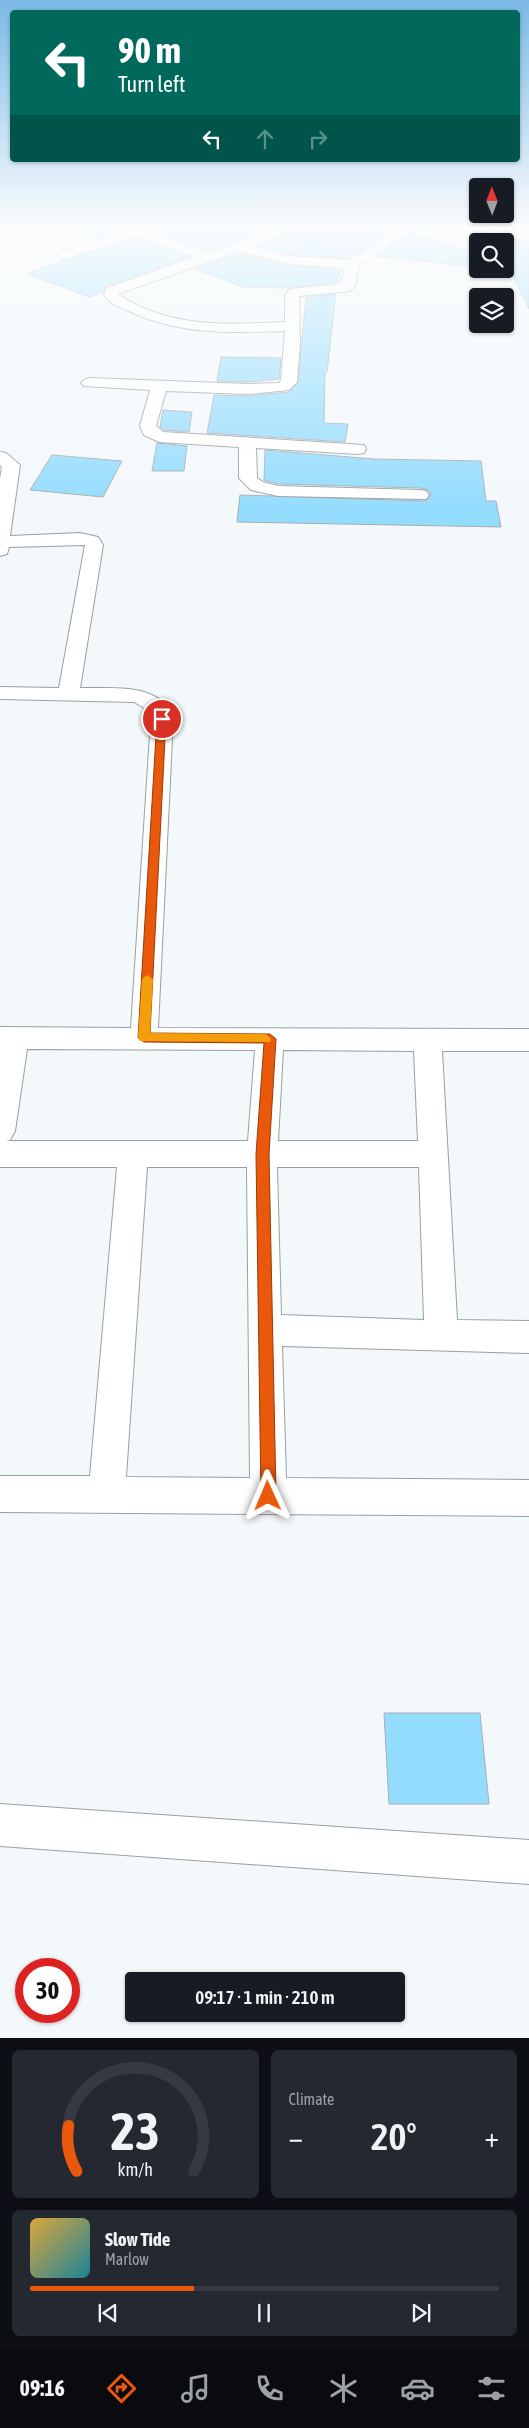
<!DOCTYPE html>
<html lang="en">
<head>
<meta charset="utf-8">
<style>
  body { margin:0; font-family:"Asap Condensed",sans-serif; background:#242831; color:#f1f3f6; height:100vh; display:flex; flex-direction:column; font-size:19px; white-space:nowrap }
  * { box-sizing:border-box; margin:0 }
  p { font-size:16px; color:#9ea1a6 }
  .icon { flex:none; width:28px; height:28px; fill:none; stroke:currentColor; stroke-width:2; stroke-linecap:round; stroke-linejoin:round }
  .map { position:relative; height:2038px; overflow:hidden }
  .panel { display:flex; flex-direction:column; gap:12px; padding:12px; background:#0d0f14; flex:1 }
  .panel>* { flex:none }
  .guide { position:absolute; left:10px; top:10px; width:510px; height:152px; border-radius:5px; box-shadow:0 1px 4px #0004; background:#00695c; color:#fff; overflow:hidden }
  .needle { width:32px; rotate:359deg }
  .fabs { position:absolute; left:469px; top:178px; display:grid; gap:10px }
  .fabs a { display:grid; place-items:center; width:45px; height:45px; border-radius:5px; background:#171b24; box-shadow:0 1px 4px #0004; font-size:25px }
  .speed { position:absolute; left:15px; top:1958px; display:flex; gap:10px; font-size:25px; font-weight:700; text-align:center }
  .speed>* { display:grid; place-content:center; width:65px; height:65px; border-radius:50%; background:#171b24; box-shadow:0 1px 4px #0004; line-height:1 }
  .speed .limit { border:8px solid #d22; background:#fff; color:#111 }
  .pin { position:absolute; display:grid; place-items:center; width:42px; height:42px; color:#fff; margin:-21px; border:2px solid #fff; border-radius:50%; box-shadow:0 1px 5px #0007 }
  .me { position:absolute; width:55px; margin:-28px; rotate:359deg; stroke-linejoin:round; filter:drop-shadow(0 0 4px #0008) }
  .turn { display:flex; align-items:center; gap:18px; height:105px; padding:0 25px; font-size:22px }
  .turn .icon { width:65px; height:65px; stroke-width:2.5 }
  .turn b { display:block; font-size:35px; line-height:42px }
  .lanes { display:flex; align-items:center; height:48px; padding:0 25px; background:#0003; justify-content:center; gap:25px; direction:ltr }
  .lanes .off { opacity:.35 }
  .big { font-size:38px; font-weight:600; line-height:1.1 }
  .panel .tile { flex:1; display:flex; flex-direction:column; justify-content:center; gap:8px; min-width:0; padding:0 18px; border-radius:8px; background:#242831 }
  .panel .dial { align-items:center; gap:0 }
  .dial svg { height:130px; overflow:visible; fill:none; stroke:#363941; stroke-width:7; stroke-linecap:round; text-anchor:middle }
  .dial text { fill:#f1f3f6; stroke:none }
  .song { display:flex; align-items:center; gap:15px }
  .cover { width:60px; height:60px; border-radius:8px; background:linear-gradient(135deg,hsl(40 70% 55%),hsl(190 70% 35%)) }
  .played { height:5px; border-radius:2px; background:linear-gradient(90deg,#ea580c 35%,#363941 35%) }
  .keys { display:flex; justify-content:space-around; direction:ltr }
  .heat { display:flex; justify-content:space-between; align-items:center; font-size:28px; direction:ltr }
  .panel .tiles { flex:1; display:grid; gap:12px; grid-template-columns:1fr 1fr }
  .tile:last-child { grid-column:span 2 }
  .trip { position:absolute; left:125px; top:1972px; width:280px; height:50px; border-radius:5px; background:#171b24; box-shadow:0 1px 4px #0004; font-weight:600; line-height:50px; text-align:center }
  .menu { display:flex; height:80px; justify-content:space-around; align-items:center; background:#090b0e; color:#9ea1a6 }
  .menu .icon { width:35px; height:35px }
  .menu .on { color:#ea580c }
  .menu b { font-size:22px; color:#f1f3f6 }
  .map>svg:first-child { display:block }
</style>
</head>
<body>
<div class="map">
<svg width="529" height="2038" viewBox="0 0 529 2038">
  <rect width="100%" height="100%" fill="#f3f8fb"/>
  <g fill="#93dcfe" stroke="#a9adb0">
    <polygon points="82,226 136,226 100,238 78,230"/>
    <polygon points="165,226 280,226 208,251 155,232"/>
    <polygon points="307,226 391,226 395,228 356,254 348,253 347,258 289,254 258,246"/>
    <polygon points="410,232 478,254 478,267 376,256"/>
    <polygon points="493,236 529,243 529,309 505,260 505,241 496,241"/>
    <polygon points="137,238 189,257 106,286 103,291 90,297 27,274 63,260"/>
    <polygon points="239,253 289,266 340,270 338,282 288,288 244,287 195,269"/>
    <polygon points="336,294 327,372 325,372 324,423 348,424 345,442 207,433 214,395 248,396 289,392 298,383 306,297"/>
    <polygon points="221,357 281,358 279,379 248,382 217,381"/>
    <polygon points="163,410 192,412 189,432 164,430 160,427"/>
    <polygon points="157,443 187,446 184,471 152,471"/>
    <polygon points="265,450 374,459 481,461 486,501 496,501 501,527 237,522 240,495 426,501 431,495 428,490 420,488 278,484 264,480"/>
    <polygon points="52,455 122,461 103,497 30,490"/>
    <polygon points="384,1713 480,1713 489,1804 389,1804"/>
  </g>
  <g fill="none" stroke-linecap="round" stroke-linejoin="round">
    <g stroke="#9a9fa1" stroke-width="2">
      <g id="street">
        <path d="M63 226H80C61 248 25 241 0 236V228L38 235Z"/>
        <path d="M143 226H163L150 232 208 253 286 226H305L252 246 289 256 350 260 401 226H416L359 266 355 285 350 291 299 296 300 342 297 382 289 390 248 394 166 391 156 426 163 432 364 445 366 449 364 453 358 454 256 448 257 478 263 482 278 486 420 490 426 491 429 495 426 499 278 496 251 490 239 478V447L159 442 144 435 140 426 150 390 84 386 81 383 84 380 89 378 248 384 279 383 281 380 285 331C231 333 179 335 129 311 119 307 109 304 104 294L107 288 195 257 137 236 65 259 58 255 60 252ZM239 251 289 264 345 268 341 284 290 289 285 295V322C236 324 188 328 141 307 134 303 124 299 118 294Z"/>
        <polygon points="467,226 493,226 529,233 529,241 473,230"/>
        <polygon points="505,266 508,270 501,274 493,269 505,269"/>
        <path d="M0 452 6 453 20 465 10 536 80 533 98 537 103 545 80 688C112 689 161 681 173 719L158 1028 529 1029V1051H442L457 1320 529 1321V1353L282 1346 286 1478 529 1480V1516L0 1512V1476H90L117 1167H0V1027L131 1028 151 719 148 710 134 702 0 699V687L59 688 85 545 9 547 7 554 0 556V479L2 467 0 465ZM27 1049 255 1050 248 1141H6L10 1140 15 1131ZM283 1050 414 1051 418 1141H278ZM147 1167H247L250 1478 126 1477ZM277 1167H419L424 1320 281 1315Z"/>
        <polygon points="0,1804 529,1840 529,1884 0,1846"/>
      </g>
    </g>
    <use href="#street" fill="#fff" fill-rule="evenodd"/>
  </g>
  <linearGradient id="sky" x2="0" y2="1"><stop stop-color="#7bb9e5"/><stop offset="0.44" stop-color="#fafcfd"/><stop offset="1" stop-color="#fafcfd" stop-opacity="0"/></linearGradient>
  <rect width="529" height="512" fill="url(#sky)"/>
  <polygon fill="#ea580c" stroke="#983908" points="162,716 166,719 150,1033 270,1034 276,1039 269,1154 276,1496 274,1502 268,1504 263,1502 261,1496 256,1154 264,1043 144,1042 138,1038 157,719"/>
  <polygon fill="#f59e0b" points="147,975 153,979 150,1033 266,1034 271,1039 270,1042 140,1041 138,1038 142,979"/>
</svg>
<div class="fabs">
<a><svg class="needle" viewBox="-14 -14 28 28"><path d="M0-13l5 13h-10z" fill="#e53935"/><path d="M0 13l5-13h-10z" fill="#9ea1a6"/></svg></a>
<a><svg class="icon" aria-label="search" viewBox="0 0 24 24"><circle cx="10" cy="10" r="6"/><path d="M15 15l6 6"/></svg></a>
<a><svg class="icon" aria-label="layers" viewBox="0 0 24 24"><path d="M12 4l9 5-9 5-9-5zM3 14l9 5 9-5"/></svg></a>
</div>
<div class="speed"><div class="limit">30</div></div>
<div class="pin" style="left:162px;top:719px;background:#d93025"><svg class="icon" aria-label="arrive" viewBox="0 0 24 24"><path d="M6 21V4h12l-3 4 3 4H6"/></svg></div>
<svg class="me" style="left:268px;top:1496px" viewBox="-20 -20 40 40"><path d="M0-17L14 15 0 8-14 15z" fill="#ea580c" stroke="#fff" stroke-width="4"/></svg>
<div class="trip">09:17 · 1 min · 210 m</div>
<div class="guide">
<div class="turn"><svg class="icon" aria-label="left" viewBox="0 0 24 24"><path d="M17 20v-9H6M10 6l-5 5 5 5"/></svg><div><b>90 m</b>Turn left</div></div>
<div class="lanes"><svg class="icon" aria-label="left" viewBox="0 0 24 24"><path d="M17 20v-9H6M10 6l-5 5 5 5"/></svg><svg class="icon off" aria-label="ahead" viewBox="0 0 24 24"><path d="M12 20V5M6 11l6-6 6 6"/></svg><svg class="icon off" aria-label="right" viewBox="0 0 24 24"><path d="M7 20v-9h11M14 6l5 5-5 5"/></svg></div>
</div>
</div>
<section class="panel">
<div class="tiles">
<div class="tile dial"><svg viewBox="0 0 100 80">
<path d="M14 69A42 42 0 1 1 86 69"/>
<path d="M14 69A42 42 0 0 1 9 41" stroke="#ea580c"/>
<text x="50" y="56" font-size="32" font-weight="700">23</text>
<text x="50" y="72" font-size="11">km/h</text>
</svg></div>
<div class="tile"><p>Climate</p>
<div class="heat"><a>−</a><b class="big">20°</b><a>+</a></div>
</div>
<div class="tile">
<div class="song"><i class="cover"></i><div><b>Slow Tide</b><p>Marlow</p></div></div>
<div class="played"></div>
<div class="keys"><svg class="icon" aria-label="previous" viewBox="0 0 24 24"><path d="M18 5L8 12l10 7zM5 5v14"/></svg><svg class="icon" aria-label="pause" viewBox="0 0 24 24"><path d="M8 5v14M16 5v14"/></svg><svg class="icon" aria-label="next" viewBox="0 0 24 24"><path d="M6 5l10 7-10 7zM19 5v14"/></svg></div>
</div>
</div>
</section>
<nav class="menu">
<b>09:16</b>
<svg class="icon on" aria-label="directions" viewBox="0 0 24 24"><path d="M12 3l9 9-9 9-9-9zM9 14v-3h6M13 9l2 2-2 2"/></svg>
<svg class="icon" aria-label="music" viewBox="0 0 24 24"><path d="M9 18V5l10-2v13"/><circle cx="6" cy="18" r="3"/><circle cx="16" cy="16" r="3"/></svg>
<svg class="icon" aria-label="phone" viewBox="0 0 24 24"><path d="M5 4h4l2 5-3 2q2 4 5 5l2-3 5 2v4C11 20 4 13 5 4z"/></svg>
<svg class="icon" aria-label="climate" viewBox="0 0 24 24"><path d="M12 3v18M4 7l16 10M4 17L20 7"/></svg>
<svg class="icon" aria-label="car" viewBox="0 0 24 24"><path d="M5 17H2v-5l4-1 3-4h7l3 4 3 1v5h-3M9 17h6M6 11h13"/><circle cx="7" cy="17" r="2"/><circle cx="17" cy="17" r="2"/></svg>
<svg class="icon" aria-label="filters" viewBox="0 0 24 24"><path d="M4 7h16M4 17h16"/><circle cx="9" cy="7" r="2"/><circle cx="15" cy="17" r="2"/></svg>
</nav>
</body>
</html>
